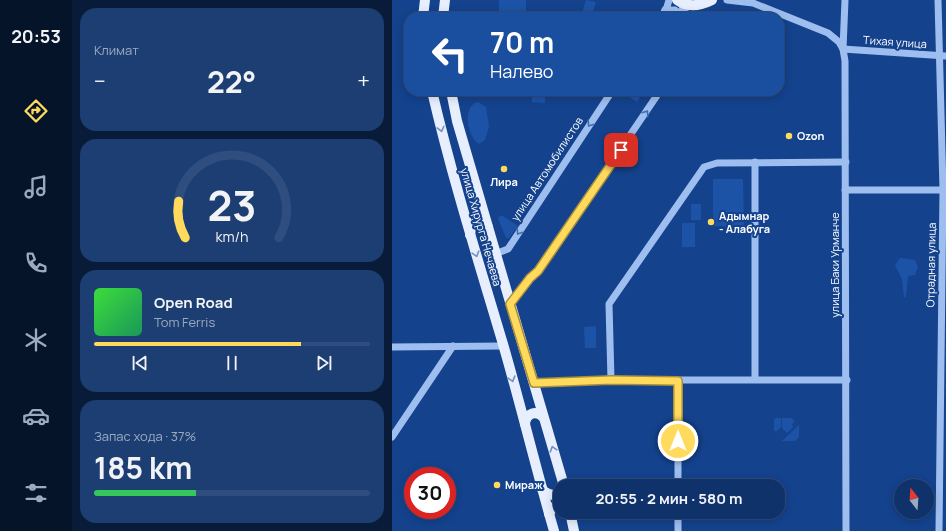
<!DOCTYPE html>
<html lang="ru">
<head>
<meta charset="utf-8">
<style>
  body { margin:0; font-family:Manrope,sans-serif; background:#1d3e72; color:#f1f3f6; height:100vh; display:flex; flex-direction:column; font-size:15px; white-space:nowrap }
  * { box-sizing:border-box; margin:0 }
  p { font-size:13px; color:#9baac1 }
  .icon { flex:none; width:22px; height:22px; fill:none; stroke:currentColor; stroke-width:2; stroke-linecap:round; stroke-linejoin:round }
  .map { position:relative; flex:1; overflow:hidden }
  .drawer { display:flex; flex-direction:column; gap:8px; padding:8px; background:#081c3a; width:320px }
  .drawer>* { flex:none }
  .guide { position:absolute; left:12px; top:12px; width:380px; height:84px; border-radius:16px; box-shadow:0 2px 10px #0003,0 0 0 1px #2f4d7e; background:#1a4fa0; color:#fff; overflow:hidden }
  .needle { width:26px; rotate:343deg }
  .fabs { position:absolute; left:502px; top:479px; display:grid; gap:8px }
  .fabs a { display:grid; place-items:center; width:40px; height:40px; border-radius:50%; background:#0f326a; box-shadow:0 2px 10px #0003,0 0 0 1px #2f4d7e; font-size:20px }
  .speed { position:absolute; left:12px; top:467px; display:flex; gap:8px; font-size:20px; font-weight:700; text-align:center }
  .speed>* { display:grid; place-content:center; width:52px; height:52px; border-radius:50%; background:#0f326a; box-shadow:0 2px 10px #0003,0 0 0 1px #2f4d7e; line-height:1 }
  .speed .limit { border:6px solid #d22; background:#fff; color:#111 }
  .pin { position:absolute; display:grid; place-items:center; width:34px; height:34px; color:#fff; margin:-17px; border-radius:8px; box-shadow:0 2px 6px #0006 }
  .me { position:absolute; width:44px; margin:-22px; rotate:0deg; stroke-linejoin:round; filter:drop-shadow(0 0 3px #0008) }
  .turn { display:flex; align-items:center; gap:14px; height:84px; padding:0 20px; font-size:18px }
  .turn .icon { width:52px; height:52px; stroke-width:2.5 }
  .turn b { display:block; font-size:28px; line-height:34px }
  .big { font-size:30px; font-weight:700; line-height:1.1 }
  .drawer .card { flex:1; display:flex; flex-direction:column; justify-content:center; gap:6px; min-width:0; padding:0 14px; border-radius:16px; background:#1d3e72 }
  .drawer .dial { align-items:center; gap:0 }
  .dial svg { height:104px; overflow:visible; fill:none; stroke:#2f4d7e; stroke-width:7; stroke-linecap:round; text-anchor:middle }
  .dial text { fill:#f1f3f6; stroke:none }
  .song { display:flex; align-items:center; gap:12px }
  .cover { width:48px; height:48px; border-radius:6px; background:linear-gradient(135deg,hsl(120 70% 55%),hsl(150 70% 35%)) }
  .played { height:4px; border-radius:2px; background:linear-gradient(90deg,#ffda5d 75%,#2f4d7e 75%) }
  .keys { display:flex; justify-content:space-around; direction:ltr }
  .heat { display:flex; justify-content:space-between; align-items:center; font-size:22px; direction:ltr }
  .charge { height:6px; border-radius:3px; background:linear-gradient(90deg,#34c759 37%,#2f4d7e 0) }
  .trip { position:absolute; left:161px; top:479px; width:232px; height:40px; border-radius:16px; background:#0f326a; box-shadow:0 2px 10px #0003,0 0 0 1px #2f4d7e; font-weight:700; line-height:40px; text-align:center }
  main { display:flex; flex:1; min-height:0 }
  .tabs { display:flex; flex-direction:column; width:72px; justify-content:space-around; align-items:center; background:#06142a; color:#9baac1 }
  .tabs .icon { width:28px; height:28px }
  .tabs .on { color:#ffda5d }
  .tabs b { font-size:18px; color:#f1f3f6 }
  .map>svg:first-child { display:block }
</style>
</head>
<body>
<main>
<nav class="tabs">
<b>20:53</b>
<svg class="icon on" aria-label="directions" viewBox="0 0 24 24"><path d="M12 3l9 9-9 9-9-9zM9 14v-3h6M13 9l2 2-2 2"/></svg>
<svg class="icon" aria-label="music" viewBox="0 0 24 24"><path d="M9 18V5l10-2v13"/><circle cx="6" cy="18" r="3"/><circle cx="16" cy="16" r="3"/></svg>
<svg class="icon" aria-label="phone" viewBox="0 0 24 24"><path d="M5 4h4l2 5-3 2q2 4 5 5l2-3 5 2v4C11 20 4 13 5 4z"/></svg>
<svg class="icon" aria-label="climate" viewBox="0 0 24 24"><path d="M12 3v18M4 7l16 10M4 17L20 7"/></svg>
<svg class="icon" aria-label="car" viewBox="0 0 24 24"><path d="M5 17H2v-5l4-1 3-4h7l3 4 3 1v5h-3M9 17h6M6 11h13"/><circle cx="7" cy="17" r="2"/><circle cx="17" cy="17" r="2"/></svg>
<svg class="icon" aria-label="filters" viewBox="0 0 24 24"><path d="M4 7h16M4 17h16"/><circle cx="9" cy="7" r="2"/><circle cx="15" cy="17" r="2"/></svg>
</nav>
<section class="drawer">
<div class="card"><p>Климат</p>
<div class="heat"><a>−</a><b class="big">22°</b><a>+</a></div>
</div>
<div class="card dial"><svg viewBox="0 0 100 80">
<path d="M14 69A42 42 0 1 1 86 69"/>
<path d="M14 69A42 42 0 0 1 9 41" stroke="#ffda5d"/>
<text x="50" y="56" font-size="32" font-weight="700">23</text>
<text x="50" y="72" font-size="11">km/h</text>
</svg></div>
<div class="card">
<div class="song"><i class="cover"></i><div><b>Open Road</b><p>Tom Ferris</p></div></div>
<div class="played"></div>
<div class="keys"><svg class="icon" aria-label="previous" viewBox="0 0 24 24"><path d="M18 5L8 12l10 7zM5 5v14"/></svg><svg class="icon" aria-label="pause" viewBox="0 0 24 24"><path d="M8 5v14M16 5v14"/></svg><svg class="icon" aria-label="next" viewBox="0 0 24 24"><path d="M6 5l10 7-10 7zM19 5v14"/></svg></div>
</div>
<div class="card"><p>Запас хода · 37%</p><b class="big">185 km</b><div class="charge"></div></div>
</section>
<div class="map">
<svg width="554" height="531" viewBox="0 0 554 531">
  <rect width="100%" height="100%" fill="#14428d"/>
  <g fill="#1c53a7">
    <rect x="107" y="0" width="27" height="17"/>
    <polygon points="194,0 204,2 199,17 189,16"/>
    <polygon points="140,91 153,91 153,103 140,102"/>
    <polygon points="236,91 252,91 245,102 234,95"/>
    <path d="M86 102 94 107 97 126 93 140 87 144C76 138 69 106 86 102Z"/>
    <polygon points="321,179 351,179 352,226 321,226"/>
    <rect x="299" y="204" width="10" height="16"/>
    <polygon points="108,216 111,216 126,226 117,238 114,238 106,218"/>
    <rect x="290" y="223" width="13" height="24"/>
    <polygon points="508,258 523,260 526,267 523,275 516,276 514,296 512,298 510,279 503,265"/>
    <polygon points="204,326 204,348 193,348 192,327"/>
    <polygon points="384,418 389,418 389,427 385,431 382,431 382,419"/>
    <polygon points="390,418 399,418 403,421 400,424 401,427 395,433 390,428"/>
    <polygon points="407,425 407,437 403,441 390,441"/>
  </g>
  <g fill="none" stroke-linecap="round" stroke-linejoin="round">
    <g stroke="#9ebef0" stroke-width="7">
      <polyline points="335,0 361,3 436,33 447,42 451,49 554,56"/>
      <polyline points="453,0 451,49 453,61 454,531"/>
      <polyline points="546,0 551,190 547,531"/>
      <polyline points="273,10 283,10 287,15"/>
      <polyline points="269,17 275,7 277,0"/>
      <polyline points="288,17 290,9 299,6"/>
      <polyline points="363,162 363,379"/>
      <polyline points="453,190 554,190"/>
      <polyline points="103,254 116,249 220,91"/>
      <polyline points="118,304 137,278 146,271 268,91"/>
      <polyline points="0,347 111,346"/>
      <polyline points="219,380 217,304 312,167 325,163 454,162"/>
      <polyline points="142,383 219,380 455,380"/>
      <polyline points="0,437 61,346"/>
      <polyline points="286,486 286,381"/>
      <polyline points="286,531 286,512"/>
    </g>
    <g stroke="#e7efff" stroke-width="10">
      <path d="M285 0C296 8 308 6 320 0"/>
      <polyline points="31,17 33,0"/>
      <polyline points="51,17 53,0"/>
      <path d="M40 91C60 177 86 260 111 344 129 406 144 469 162 531"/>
      <polyline points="59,91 65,121 96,227 172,486"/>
      <polyline points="78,235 79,227 84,222 89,223 96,227"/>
      <path d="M133 424C134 413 144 410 151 417"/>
      <path d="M150 489C155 495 161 497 168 492"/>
      <polyline points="178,512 182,531"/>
      <polyline points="157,514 160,508 168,504"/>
    </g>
  </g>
  <defs><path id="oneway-chevron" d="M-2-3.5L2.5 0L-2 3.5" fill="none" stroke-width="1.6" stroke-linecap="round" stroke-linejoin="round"/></defs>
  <g stroke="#446db0">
    <use href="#oneway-chevron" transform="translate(254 113) rotate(-56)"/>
    <use href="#oneway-chevron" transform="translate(198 124) rotate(123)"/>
    <use href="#oneway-chevron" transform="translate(127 232) rotate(123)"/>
  </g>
  <g stroke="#7390c0">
    <use href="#oneway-chevron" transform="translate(49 129) rotate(76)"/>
    <use href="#oneway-chevron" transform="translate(84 254) rotate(73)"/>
    <use href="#oneway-chevron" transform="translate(120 379) rotate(74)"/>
    <use href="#oneway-chevron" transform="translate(161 449) rotate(-107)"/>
  </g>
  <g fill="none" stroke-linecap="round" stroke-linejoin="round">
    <g stroke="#a68e3c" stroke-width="10">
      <polyline id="route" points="229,150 146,271 138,278 118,304 142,383 219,380 286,381 286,441"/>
    </g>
    <use href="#route" stroke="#ffda5d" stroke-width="7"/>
  </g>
  <g fill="#ffda5d" stroke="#14428d" stroke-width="1.5">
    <circle cx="397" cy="136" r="4"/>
    <circle cx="112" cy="169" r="4"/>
    <circle cx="319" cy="222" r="4"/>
    <circle cx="105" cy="485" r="4"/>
  </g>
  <g text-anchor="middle" stroke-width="4" stroke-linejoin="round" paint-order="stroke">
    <g font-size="11" fill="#fff" stroke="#14428d">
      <text transform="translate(503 42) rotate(4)" y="4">Тихая улица</text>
      <text transform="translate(155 169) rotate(-57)" y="4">улица Автомобилистов</text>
      <text transform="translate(89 227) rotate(74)" y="4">улица Хирурга Нечаева</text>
      <text transform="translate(443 265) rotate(-90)" y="4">улица Баки Урманче</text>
      <text transform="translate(539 265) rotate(-89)" y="4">Отрадная улица</text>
    </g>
    <g font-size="11" font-weight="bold" fill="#fff" stroke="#14428d" text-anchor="start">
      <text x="405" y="140">Ozon</text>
      <text x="112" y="186" text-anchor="middle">Лира</text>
      <text x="327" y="220">Адымнар<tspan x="327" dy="13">- Алабуга</tspan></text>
      <text x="113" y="489">Мираж</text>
    </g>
  </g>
</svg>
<div class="fabs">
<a><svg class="needle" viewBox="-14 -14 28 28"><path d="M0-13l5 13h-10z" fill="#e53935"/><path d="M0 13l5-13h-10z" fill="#9baac1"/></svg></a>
</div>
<div class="speed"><div class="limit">30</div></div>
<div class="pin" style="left:229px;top:150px;background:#d93025"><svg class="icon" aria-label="arrive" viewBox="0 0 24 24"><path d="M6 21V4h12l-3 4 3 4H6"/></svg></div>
<svg class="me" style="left:286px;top:441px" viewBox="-20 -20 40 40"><circle r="17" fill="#ffda5d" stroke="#fff" stroke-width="3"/><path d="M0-11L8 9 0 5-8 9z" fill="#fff"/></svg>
<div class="trip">20:55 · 2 мин · 580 m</div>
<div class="guide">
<div class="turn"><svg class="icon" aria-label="left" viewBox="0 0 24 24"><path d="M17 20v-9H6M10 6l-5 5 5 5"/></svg><div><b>70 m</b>Налево</div></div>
</div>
</div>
</main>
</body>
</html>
